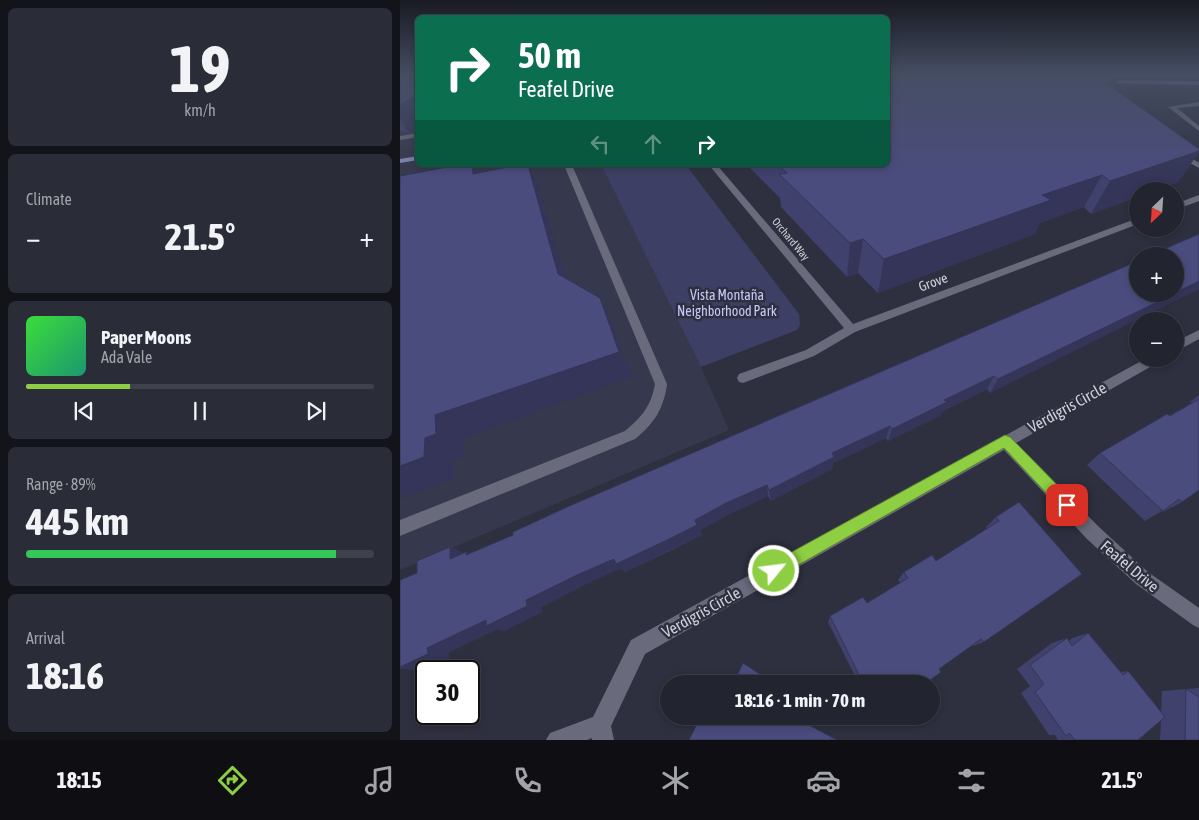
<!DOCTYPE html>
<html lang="en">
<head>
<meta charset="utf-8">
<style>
  body { margin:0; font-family:"Asap Condensed",sans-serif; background:#2a2c37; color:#f1f3f6; height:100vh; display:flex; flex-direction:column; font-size:19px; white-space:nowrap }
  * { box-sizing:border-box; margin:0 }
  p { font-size:16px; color:#a2a4aa }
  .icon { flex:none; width:28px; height:28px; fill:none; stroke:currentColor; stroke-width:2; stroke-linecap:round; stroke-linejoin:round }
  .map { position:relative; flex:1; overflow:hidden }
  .panel { display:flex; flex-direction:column; gap:8px; padding:8px; background:#13141a; width:400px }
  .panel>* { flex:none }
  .top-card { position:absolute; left:15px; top:15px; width:475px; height:152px; border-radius:8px; box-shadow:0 2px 8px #0003,0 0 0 1px #3f414b; background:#0b6e4f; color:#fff; overflow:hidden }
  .needle { width:32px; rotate:205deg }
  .buttons { position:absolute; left:729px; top:182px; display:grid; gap:10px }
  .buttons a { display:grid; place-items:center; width:55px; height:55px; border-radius:50%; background:#22242f; box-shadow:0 2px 8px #0003,0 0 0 1px #3f414b; font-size:25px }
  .speed { position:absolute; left:15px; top:660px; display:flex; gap:10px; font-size:25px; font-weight:700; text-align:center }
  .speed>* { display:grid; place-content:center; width:65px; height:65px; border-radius:50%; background:#22242f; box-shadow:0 2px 8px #0003,0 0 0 1px #3f414b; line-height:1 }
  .speed .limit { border:2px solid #111; border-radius:8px; background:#fff; color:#111 }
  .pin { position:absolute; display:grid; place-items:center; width:42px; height:42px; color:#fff; margin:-21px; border-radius:10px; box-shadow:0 2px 8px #0006 }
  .me { position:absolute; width:55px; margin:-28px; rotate:61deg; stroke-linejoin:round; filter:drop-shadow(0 0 4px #0008) }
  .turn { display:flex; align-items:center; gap:18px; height:105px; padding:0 20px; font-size:22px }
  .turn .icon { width:65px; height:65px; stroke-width:2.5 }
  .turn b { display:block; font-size:35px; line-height:42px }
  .lanes { display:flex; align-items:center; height:48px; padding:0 20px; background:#0003; justify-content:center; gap:25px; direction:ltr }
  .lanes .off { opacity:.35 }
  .big { font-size:38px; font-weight:700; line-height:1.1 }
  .panel .tile { flex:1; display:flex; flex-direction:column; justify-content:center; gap:8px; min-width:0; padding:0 18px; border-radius:8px; background:#2a2c37 }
  .panel .dial { align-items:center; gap:0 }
  .dial b { font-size:65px; line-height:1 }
  .song { display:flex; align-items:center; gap:15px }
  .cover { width:60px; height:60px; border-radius:8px; background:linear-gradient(135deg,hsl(120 70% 55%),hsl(160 70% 35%)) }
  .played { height:5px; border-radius:2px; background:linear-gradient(90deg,#8ece43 30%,#3f414b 30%) }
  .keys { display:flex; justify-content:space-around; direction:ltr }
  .heat { display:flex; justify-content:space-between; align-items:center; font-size:28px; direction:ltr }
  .charge { height:8px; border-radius:4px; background:linear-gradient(90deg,#34c759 89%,#3f414b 0) }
  .trip { position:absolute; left:260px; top:675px; width:280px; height:50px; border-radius:25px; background:#22242f; box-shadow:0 2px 8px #0003,0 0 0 1px #3f414b; font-weight:700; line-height:50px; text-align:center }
  .tab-bar { display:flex; height:80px; justify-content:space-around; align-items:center; background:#0e0e13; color:#a2a4aa }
  .tab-bar .icon { width:35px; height:35px }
  .tab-bar .selected { color:#8ece43 }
  .tab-bar b { font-size:22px; color:#f1f3f6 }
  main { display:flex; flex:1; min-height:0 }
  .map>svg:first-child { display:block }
</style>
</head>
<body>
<main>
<section class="panel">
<div class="tile dial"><b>19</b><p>km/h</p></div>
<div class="tile"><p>Climate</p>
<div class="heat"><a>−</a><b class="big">21.5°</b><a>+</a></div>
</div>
<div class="tile">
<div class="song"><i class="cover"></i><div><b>Paper Moons</b><p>Ada Vale</p></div></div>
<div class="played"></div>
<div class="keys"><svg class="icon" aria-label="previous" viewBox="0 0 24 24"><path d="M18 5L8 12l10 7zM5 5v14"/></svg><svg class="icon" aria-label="pause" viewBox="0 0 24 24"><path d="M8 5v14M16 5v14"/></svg><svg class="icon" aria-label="next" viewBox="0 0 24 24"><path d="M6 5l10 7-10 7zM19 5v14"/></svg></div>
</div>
<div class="tile"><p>Range · 89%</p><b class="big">445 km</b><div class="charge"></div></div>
<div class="tile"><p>Arrival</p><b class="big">18:16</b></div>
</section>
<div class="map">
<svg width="799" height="740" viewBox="0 0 799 740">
  <rect width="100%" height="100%" fill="#2e303f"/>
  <g fill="#36384d">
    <polygon points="0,75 17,75 18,165 201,165 301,367 329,430 0,570"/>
    <polygon points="583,75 799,75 799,83 785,83"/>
  </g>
  <polygon fill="#3d3f64" points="201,165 286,165 399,314 400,325 397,330 301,367"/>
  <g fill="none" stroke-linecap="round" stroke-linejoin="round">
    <g fill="#696b7c" fill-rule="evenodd">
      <polygon points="799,102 799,106 777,108 799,126 799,131 768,107"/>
      <polygon points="18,133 18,137 0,140 0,136"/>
      <polygon points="775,151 781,151 799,163 799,168 775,155"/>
      <path d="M164 165H172L267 384C264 408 254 424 235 439L0 536V520L225 431C242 417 251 406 255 384Z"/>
      <polygon points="309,165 317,165 453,324 738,218 738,224 455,332 414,356 343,383 339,382 337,378 339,374 406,350 444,328"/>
      <polygon points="799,195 799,201 775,210 775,204"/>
      <polygon points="799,330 799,339 775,352 775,342"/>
      <polygon points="745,359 761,359 759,362 616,443 699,527 748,572 799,608 799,628 793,625 736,584 687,539 604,450 245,654 211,726 214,740 192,740 192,738 187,740 146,740 150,733 193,717 231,640"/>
    </g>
    <g fill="#888bbd" fill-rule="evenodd">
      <polygon points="699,80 799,81 799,85 697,83"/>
      <polygon points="18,156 18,160 0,163 0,159"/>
    </g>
    <polyline stroke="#8e8f9b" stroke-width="1" points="699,76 799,77"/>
  </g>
  <g fill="#40416c">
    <polygon points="0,75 18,75 18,125 8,132 0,131"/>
    <polygon points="713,89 799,149 799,152 778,182 691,214 684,207 640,223 635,234 478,293 458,273 447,277 381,207 380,198 347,165 488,165"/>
    <polygon points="738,261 590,393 587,389 543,411 541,415 488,441 486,438 433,463 432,469 371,501 368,496 330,514 300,530 302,535 272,550 225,572 221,568 190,582 141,607 142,612 104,631 97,629 49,652 49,658 23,671 7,669 5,669 17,573 50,547 63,553 66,552 70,554"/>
    <polygon points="799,395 799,490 782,502 763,512 762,511 745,521 687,465 700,453 792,403 790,402"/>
    <polygon points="619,502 584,642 573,646 572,645 539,669 525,684 473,684 470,679 463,684 459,684 428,622 430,616 467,603 500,583 498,580 504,572 536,561 588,529 586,527 596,517"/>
    <polygon points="688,633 720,672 728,671 761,712 762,691 799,688 799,740 760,740 761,720 738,740 658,740 655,735 649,735 621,693 630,686 617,669 652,643 667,638 669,641 672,638"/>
  </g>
  <g fill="#343558">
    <polygon points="718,79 704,107 704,82"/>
    <polygon points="18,94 18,125 8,132 0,119 0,105"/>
    <polygon points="799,151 799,152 778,182 753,191 738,191 738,197 691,214 710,181"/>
    <polygon points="72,165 73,165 86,187 73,174"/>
    <polygon points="128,165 139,188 172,300 158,274"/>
    <polygon points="702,175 684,207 640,223 635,234 478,293 484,259 642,195"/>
    <polygon points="463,239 458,273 447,277 450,243"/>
    <polygon points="799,281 799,289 590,393 598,379 774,294 775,294 775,293"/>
    <polygon points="200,298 212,324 231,377 63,438 64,457 54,460 54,478 0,499 0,466 25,438 35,415"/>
    <polygon points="594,376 587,389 543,411 541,415 488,441 492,429 544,400"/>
    <polygon points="490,426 486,438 433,463 432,469 371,501 369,490 432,453"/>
    <polygon points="367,485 368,496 330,514 300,530 302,535 225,572 221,568 190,582 141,607 142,612 104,631 97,629 49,652 49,658 23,671 7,669 0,669 0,657 27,648 179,574 295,520 326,503"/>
    <polygon points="50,547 66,555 66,552 83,560 50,559"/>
  </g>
  <g fill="#4a4c7e" stroke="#343558">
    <polygon points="0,75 18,75 18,94 0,105"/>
    <polygon points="488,75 705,75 718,79 704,82 799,149 799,151 710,181 702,175 642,195 651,200 484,259 463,239 450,243 379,174 387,173 378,165 488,165"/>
    <polygon points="58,165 72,165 73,174 118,165 128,165 158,274 200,298 219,352 35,415 36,434 25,438 24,457 0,466 0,176"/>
    <polygon points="799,234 799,281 775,293 775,256 748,256"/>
    <polygon points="738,261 738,294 774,294 598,379 594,376 544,400 547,402 492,429 490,426 432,453 434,457 369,490 367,485 326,503 295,520 297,525 265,541 216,564 214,559 179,574 126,600 127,606 86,626 86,620 27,648 28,654 0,667 0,580 17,573 17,561 50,547 50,559 66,552 66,555 113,535 113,532 167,507"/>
    <polygon points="799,399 799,490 782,502 779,499 763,511 700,453 767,414 770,416"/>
    <polygon points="619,502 682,574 584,642 581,639 539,669 541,672 525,684 479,684 475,676 463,683 430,616 463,597 467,603 508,578 504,572 532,555 536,561 599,521 596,517"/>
    <polygon points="688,633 723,675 728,671 765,717 738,740 675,740 669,733 666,736 635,692 644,684 630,665 667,638 672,646"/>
    <polygon points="343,663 375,684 333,684"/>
    <polygon points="786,689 799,697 799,740 785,740"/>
    <polygon points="301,716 392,716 437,740 289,740"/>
  </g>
  <linearGradient id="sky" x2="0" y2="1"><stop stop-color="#191a23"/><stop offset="0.42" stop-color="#464e63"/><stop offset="1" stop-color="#464e63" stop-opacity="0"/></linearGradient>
  <rect width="799" height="178" fill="url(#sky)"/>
  <polygon fill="#8ece43" stroke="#5c862c" points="605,435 610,437 672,500 674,505 672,510 667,512 662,510 604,448 379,576 374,579 368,576 366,571 368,565"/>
  <g text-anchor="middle" stroke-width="5" stroke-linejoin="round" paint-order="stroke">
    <g font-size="11" fill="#d0d1db" stroke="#2e303f">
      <text transform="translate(391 239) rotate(50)" y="4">Orchard Way</text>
    </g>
    <g font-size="14" fill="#d0d1db" stroke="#2e303f">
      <text transform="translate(533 282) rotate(-20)" y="5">Grove</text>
    </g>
    <g font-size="14" fill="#c5c9f9" stroke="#2e303f">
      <text x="327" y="300">Vista Montaña<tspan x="327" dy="16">Neighborhood Park</tspan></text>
    </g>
    <g font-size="16" fill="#d0d1db" stroke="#2e303f">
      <text transform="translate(667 407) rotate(-29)" y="6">Verdigris Circle</text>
      <text transform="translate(730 566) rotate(40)" y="6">Feafel Drive</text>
      <text transform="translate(301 612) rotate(-29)" y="6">Verdigris Circle</text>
    </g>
  </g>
</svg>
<div class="buttons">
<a><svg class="needle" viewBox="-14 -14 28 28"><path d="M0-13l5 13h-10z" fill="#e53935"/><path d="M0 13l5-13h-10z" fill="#a2a4aa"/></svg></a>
<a>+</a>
<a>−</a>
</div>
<div class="speed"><div class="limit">30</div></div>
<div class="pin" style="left:667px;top:505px;background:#d93025"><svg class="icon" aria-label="arrive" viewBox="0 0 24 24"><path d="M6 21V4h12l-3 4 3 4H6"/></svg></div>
<svg class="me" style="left:374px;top:571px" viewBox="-20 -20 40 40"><circle r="17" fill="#8ece43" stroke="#fff" stroke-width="3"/><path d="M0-11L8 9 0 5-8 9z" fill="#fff"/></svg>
<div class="trip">18:16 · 1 min · 70 m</div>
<div class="top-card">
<div class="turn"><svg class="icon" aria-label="right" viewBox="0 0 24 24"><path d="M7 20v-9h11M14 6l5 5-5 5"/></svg><div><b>50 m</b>Feafel Drive</div></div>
<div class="lanes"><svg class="icon off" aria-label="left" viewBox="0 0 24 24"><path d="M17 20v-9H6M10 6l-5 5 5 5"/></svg><svg class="icon off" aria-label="ahead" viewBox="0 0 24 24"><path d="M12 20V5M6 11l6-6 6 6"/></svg><svg class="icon" aria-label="right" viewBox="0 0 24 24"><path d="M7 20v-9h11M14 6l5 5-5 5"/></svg></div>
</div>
</div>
</main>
<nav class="tab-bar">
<b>18:15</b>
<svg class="icon selected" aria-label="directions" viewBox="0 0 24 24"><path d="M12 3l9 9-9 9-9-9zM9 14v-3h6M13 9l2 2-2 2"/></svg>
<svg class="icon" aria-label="music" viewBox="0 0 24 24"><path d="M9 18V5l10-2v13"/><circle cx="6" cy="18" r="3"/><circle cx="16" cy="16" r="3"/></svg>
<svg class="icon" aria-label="phone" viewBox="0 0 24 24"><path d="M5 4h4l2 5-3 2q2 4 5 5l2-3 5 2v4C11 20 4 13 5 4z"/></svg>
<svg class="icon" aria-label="climate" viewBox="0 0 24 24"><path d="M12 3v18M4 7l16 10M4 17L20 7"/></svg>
<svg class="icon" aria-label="car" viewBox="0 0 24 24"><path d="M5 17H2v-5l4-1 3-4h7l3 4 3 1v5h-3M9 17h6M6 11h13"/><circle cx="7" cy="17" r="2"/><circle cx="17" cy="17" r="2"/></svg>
<svg class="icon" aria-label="filters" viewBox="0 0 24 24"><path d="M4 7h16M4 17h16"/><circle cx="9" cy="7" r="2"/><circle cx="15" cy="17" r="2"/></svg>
<b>21.5°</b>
</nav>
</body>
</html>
